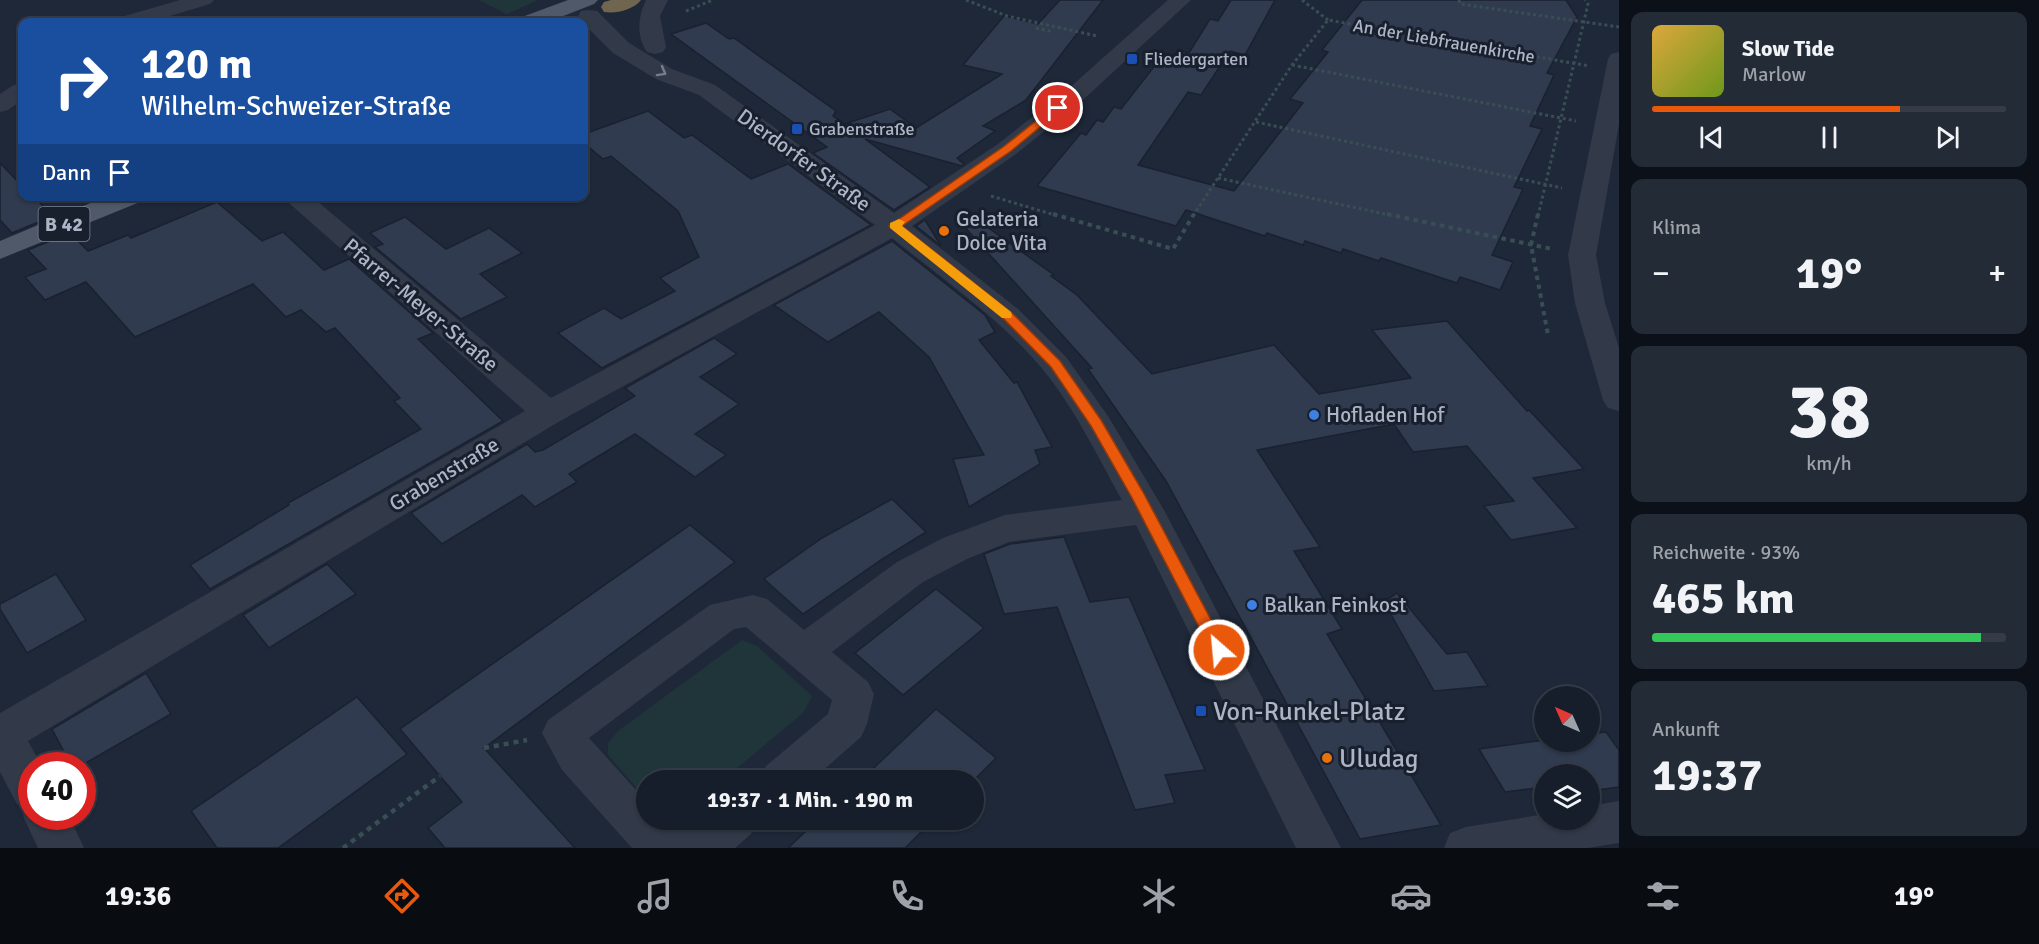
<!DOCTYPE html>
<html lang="de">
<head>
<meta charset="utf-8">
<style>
  body { margin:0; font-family:Signika,sans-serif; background:#232b37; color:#f1f3f6; height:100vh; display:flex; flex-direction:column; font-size:22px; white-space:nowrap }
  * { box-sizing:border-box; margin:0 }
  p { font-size:20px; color:#9ea2a9 }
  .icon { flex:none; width:33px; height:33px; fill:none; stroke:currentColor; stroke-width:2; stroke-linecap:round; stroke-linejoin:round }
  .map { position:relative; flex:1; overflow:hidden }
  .sheet { display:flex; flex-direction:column; gap:12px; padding:12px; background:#0c1018; width:420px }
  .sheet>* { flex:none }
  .top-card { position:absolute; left:18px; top:18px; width:570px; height:183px; border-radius:12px; box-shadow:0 2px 4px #0004,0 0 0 2px #353c47; background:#1a4fa0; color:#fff; overflow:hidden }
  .needle { width:39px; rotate:315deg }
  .fabs { position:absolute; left:1534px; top:686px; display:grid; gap:12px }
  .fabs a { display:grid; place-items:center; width:66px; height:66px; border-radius:50%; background:#161e2b; box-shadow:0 2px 4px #0004,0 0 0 2px #353c47; font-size:30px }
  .speed { position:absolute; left:18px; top:752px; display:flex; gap:12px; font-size:30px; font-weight:700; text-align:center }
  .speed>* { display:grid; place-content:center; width:78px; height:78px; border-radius:50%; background:#161e2b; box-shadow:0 2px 4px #0004,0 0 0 2px #353c47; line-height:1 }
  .speed .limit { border:9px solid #d22; background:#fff; color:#111 }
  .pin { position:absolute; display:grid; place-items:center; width:51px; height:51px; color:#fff; margin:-26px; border:3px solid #fff; border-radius:50%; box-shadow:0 2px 6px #0007 }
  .me { position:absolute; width:66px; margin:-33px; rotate:333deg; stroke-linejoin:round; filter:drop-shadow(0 0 4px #0008) }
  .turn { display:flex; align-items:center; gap:21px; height:126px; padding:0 24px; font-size:27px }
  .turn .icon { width:78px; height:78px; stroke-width:2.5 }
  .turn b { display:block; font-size:42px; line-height:51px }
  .then { display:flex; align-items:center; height:57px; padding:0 24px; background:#0003; gap:12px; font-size:22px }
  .big { font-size:45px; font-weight:800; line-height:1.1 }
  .sheet .card { flex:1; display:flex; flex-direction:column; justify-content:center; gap:9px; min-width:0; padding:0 21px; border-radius:12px; background:#232b37 }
  .sheet .dial { align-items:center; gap:0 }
  .dial b { font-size:78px; line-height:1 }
  .song { display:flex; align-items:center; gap:18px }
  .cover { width:72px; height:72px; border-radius:9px; background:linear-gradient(135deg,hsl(40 70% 55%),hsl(80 70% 35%)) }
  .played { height:6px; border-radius:3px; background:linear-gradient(90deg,#ea580c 70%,#353c47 70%) }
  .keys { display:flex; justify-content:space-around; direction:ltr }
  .heat { display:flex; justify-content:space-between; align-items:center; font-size:33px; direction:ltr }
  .charge { height:9px; border-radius:4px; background:linear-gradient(90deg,#34c759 93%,#353c47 0) }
  .trip { position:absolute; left:636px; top:770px; width:348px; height:60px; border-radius:30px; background:#161e2b; box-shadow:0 2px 4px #0004,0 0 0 2px #353c47; font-weight:800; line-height:60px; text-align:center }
  .tab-bar { display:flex; height:96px; justify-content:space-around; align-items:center; background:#090c11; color:#9ea2a9 }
  .tab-bar .icon { width:42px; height:42px }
  .tab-bar .on { color:#ea580c }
  .tab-bar b { font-size:27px; color:#f1f3f6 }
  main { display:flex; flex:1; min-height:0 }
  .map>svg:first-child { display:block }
</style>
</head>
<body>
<main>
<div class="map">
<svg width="1619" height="848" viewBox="0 0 1619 848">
  <rect width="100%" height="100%" fill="#1e2839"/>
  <g fill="#20353a">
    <polygon points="479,0 538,0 507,14"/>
    <polygon points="742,640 757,646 812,696 803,713 723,780 646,780 646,799 608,755 608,743 618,731"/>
  </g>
  <g fill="#303b50" stroke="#1a212f" stroke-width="1.5">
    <polygon points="1060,0 1103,0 1026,100 983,126 995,131 957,158 964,164 962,166 865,139 930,187 894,210 813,153 827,147 671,34 706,23 729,39 734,38 836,111 833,116 845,124 890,109 916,128 1002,74 963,65 1004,16 1038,24"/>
    <polygon points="1231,0 1275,0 1245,55 1230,51 1201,95 1188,92 1138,165 1234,191 1303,103 1290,99 1328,52 1322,50 1362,0 1566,0 1577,17 1547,73 1554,75 1530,126 1542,129 1514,187 1523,189 1492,255 1513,262 1500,290 1460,277 1457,283 1381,258 1379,261 1343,249 1341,253 1305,241 1303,245 1267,233 1265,236 1186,210 1176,226 1037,186 1081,133 1086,135 1097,120 1103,122 1114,107 1121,109 1156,64 1166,66 1178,50 1189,53 1210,19 1218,21"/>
    <polygon points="648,111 684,138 692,135 751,179 788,164 871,225 602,368 558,333 604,308 621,319 675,291 660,278 699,257 678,211 611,156 603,159 584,143 584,134"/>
    <polygon points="0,163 22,186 22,196 33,196 53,216 12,233 0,220"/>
    <polygon points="217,202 262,241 283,232 324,270 349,259 433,333 418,339 503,421 210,589 190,565 289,505 288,503 421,429 394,401 400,398 335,328 326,332 301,310 286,317 253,284 135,337 86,282 45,300 25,277 46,269 28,250 70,233 88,251 128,235 131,238"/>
    <polygon points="969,214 1054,275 1051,276 1077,295 1152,374 1274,345 1319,394 1411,378 1372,330 1447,321 1527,411 1529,410 1584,469 1533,478 1577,528 1511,540 1484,506 1514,501 1467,446 1413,452 1394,424 1257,450 1320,547 1294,551 1342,629 1327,634 1441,825 1360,839 1166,481 1088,369 1092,368 961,223"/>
    <polygon points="405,217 446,249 489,228 522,253 480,274 507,297 461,319 375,247 383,244 370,233"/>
    <polygon points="925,220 941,246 916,226"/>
    <polygon points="892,241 985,315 995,332 979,340 1014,383 1017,382 1052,447 1035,450 1040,464 969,507 953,459 984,455 929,357 879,312 828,342 774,305"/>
    <polygon points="714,338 737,354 700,377 739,404 695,434 726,455 695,477 635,434 569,474 577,482 535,507 522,495 442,544 411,513 527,444 535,452 543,450 635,396 625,388"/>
    <polygon points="892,499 926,532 881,560 803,614 764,579 822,538"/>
    <polygon points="690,525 735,562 484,748 575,848 445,848 428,828 462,802 400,729"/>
    <polygon points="1064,537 1090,602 1129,597 1205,770 1165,775 1175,803 1135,810 1057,607 1004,614 984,554 1010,544"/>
    <polygon points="327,564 356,594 269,648 243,615"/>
    <polygon points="56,574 86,620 27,653 0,609 0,604"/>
    <polygon points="936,589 984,628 903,695 855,653"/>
    <polygon points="1397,593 1447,654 1467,652 1488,686 1434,691 1384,602"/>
    <polygon points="146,673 171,714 82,765 71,765 52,729"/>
    <polygon points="357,697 407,754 278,848 217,848 191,811"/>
    <polygon points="936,709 996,758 974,780 861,780"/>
    <polygon points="1606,732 1619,750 1619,787 1590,791 1590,774 1545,774 1545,787 1505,792 1479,749 1545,740 1590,741 1590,734"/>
    <polygon points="819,819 934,819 905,848 788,848"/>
  </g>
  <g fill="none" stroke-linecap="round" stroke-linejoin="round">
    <g stroke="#394e52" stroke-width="3" stroke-dasharray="3 3" stroke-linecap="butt">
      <polyline points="966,0 1007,16 1097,36"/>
      <polyline points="1302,0 1328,20"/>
      <polyline points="1459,0 1460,4 1619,27"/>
      <polyline points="686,11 713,0"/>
      <polyline points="1036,28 1049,31 1053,27"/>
      <polyline points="1292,65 1576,121"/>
      <polyline points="1256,122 1562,188"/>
      <polyline points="1218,178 1394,216"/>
      <polyline points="991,196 1058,216"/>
      <polyline points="1193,216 1292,65 1328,20 1589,66"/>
      <polyline points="1538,216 1588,4 1585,0"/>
    </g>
    <g stroke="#394e52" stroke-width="4" stroke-dasharray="4.5 4.5" stroke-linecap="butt">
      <polyline points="1053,214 1173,249 1194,214"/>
      <polyline points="1387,214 1552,249"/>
      <polyline points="1538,214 1531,245 1548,335"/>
    </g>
    <g stroke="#394e52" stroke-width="4.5" stroke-dasharray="5 5" stroke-linecap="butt">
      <polyline points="484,748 527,740"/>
      <polyline points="343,848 440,776"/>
    </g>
    <g fill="#323a49" fill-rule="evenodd">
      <polygon points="180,0 214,0 210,4 150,22 118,22 121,17"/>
      <path d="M646 0H668L660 16 666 47 663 52 655 54 647 52C636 36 638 16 646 0Z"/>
      <path d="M1168 0H1191L1084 99 1016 154 912 226 1018 309 1066 357 1108 416 1164 510 1341 848H1296L1136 525 1009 542 969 558 923 582 832 652 868 682 874 694 867 724 861 737 812 780H759L766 766 828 714 832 700 746 627 734 629 589 738 646 801V819H664L669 824 689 830 702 819H757L751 834 735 848H632L562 770 542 733 548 720 710 605 753 595 767 599 804 630 897 562 943 538 1005 515 1122 500C1098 457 1075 409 1044 371 1001 319 944 280 892 238L560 421 28 741 41 765H32V816H69L84 848H38L23 816 27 808 17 804 0 772V713L525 411 281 196H311L551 398 875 225 699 95 656 79 613 53 581 21 578 16 581 11 589 10 597 11 629 43 672 69 715 85 894 213 998 144 1068 89Z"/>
      <polygon points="1619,52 1619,124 1596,255 1605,303 1619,348 1619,411 1608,408 1603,400 1575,303 1568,255 1608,59 1611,54"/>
      <polygon points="22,83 22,100 8,110 0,112 0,94 14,85"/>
      <polygon points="1619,801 1619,843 1588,848 1444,848 1450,833 1466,827 1545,814 1545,819 1590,819 1590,806"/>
    </g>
    <g fill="#505969" fill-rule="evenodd">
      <polygon points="568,0 598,0 594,4 548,22 519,22 522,17"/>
      <polygon points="107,196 144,196 140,202 0,259 0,241"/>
    </g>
    <path fill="#70654e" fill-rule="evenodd" d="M611 0H641C633 10 616 14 604 12L601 7 604 2Z"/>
  </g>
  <defs><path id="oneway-chevron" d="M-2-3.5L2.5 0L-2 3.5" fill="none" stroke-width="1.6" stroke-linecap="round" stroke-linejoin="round" transform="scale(1.5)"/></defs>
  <use stroke="#757d8e" href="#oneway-chevron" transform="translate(662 72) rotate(29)"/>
  <polygon fill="#ea580c" stroke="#983908" stroke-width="1.5" points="1055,106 1063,108 1011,151 902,226 1012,313 1060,361 1101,420 1143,492 1227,650 1224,654 1219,656 1213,654 1131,496 1091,426 1051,367 1003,318 889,226 1003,147"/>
  <polygon fill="#f59e0b" points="899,219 905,222 902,226 1011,312 1012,315 1011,318 1002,318 890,228 890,223"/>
  <g fill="#1a4fb4" stroke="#181f2d" stroke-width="2">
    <rect x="1126" y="53" width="12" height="12" rx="3"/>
    <rect x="791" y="123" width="12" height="12" rx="3"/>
    <rect x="1195" y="705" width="12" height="12" rx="3"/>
  </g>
  <g fill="#e8710a" stroke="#181f2d" stroke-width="2">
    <circle cx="944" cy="231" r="6"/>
    <circle cx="1327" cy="758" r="6"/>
  </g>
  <g fill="#3f7fe0" stroke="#181f2d" stroke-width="2">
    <circle cx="1314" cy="415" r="6"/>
    <circle cx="1252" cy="605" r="6"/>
  </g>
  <g text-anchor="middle" stroke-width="6" stroke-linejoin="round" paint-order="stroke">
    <g font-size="18" fill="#acb4c6" stroke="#181f2d">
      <text transform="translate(1444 41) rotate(10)" y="6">An der Liebfrauenkirche</text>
    </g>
    <g font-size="18" fill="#acb4c6" stroke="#181f2d" text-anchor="start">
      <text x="1144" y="65">Fliedergarten</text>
      <text x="809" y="135">Grabenstraße</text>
    </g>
    <rect fill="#181f2d" stroke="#808798" stroke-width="1.5" x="38.5" y="207" width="51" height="34" rx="4.5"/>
    <g font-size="20" font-weight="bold" fill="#acb4c6">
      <text x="64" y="231">B 42</text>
    </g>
    <g font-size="21" fill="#acb4c6" stroke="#181f2d">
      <text transform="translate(804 160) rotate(36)" y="7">Dierdorfer Straße</text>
      <text transform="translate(421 305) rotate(40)" y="7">Pfarrer-Meyer-Straße</text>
      <text transform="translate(444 474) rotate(-31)" y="7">Grabenstraße</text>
    </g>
    <g font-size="21" fill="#acb4c6" stroke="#181f2d" text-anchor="start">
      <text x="956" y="226">Gelateria<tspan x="956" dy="24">Dolce Vita</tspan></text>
      <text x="1326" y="422">Hofladen Hof</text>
      <text x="1264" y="612">Balkan Feinkost</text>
    </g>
    <g font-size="26" fill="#acb4c6" stroke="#181f2d" text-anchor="start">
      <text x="1213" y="720">Von-Runkel-Platz</text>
      <text x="1339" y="767">Uludag</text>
    </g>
  </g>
</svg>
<div class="fabs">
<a><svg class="needle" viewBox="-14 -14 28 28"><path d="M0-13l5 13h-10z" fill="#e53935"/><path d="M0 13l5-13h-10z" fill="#9ea2a9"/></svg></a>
<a><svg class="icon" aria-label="layers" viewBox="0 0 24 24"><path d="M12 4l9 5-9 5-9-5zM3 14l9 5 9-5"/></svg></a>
</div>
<div class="speed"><div class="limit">40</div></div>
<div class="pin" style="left:1058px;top:108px;background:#d93025"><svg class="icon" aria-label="arrive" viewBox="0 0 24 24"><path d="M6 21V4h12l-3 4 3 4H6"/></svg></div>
<svg class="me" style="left:1219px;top:650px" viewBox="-20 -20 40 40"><circle r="17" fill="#ea580c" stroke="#fff" stroke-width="3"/><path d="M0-11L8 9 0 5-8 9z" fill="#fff"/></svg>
<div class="trip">19:37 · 1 Min. · 190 m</div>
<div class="top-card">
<div class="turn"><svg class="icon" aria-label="right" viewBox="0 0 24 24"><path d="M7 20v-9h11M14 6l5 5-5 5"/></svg><div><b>120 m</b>Wilhelm-Schweizer-Straße</div></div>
<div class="then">Dann<svg class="icon" aria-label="arrive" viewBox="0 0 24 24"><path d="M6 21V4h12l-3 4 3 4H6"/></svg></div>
</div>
</div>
<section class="sheet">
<div class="card">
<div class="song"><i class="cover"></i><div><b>Slow Tide</b><p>Marlow</p></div></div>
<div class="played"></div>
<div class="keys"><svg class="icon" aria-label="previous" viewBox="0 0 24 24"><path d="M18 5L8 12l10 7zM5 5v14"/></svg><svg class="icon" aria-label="pause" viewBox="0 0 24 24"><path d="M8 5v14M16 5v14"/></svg><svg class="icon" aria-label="next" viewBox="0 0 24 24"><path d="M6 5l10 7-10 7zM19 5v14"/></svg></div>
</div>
<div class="card"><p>Klima</p>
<div class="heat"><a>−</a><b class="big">19°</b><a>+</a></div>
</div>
<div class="card dial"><b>38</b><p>km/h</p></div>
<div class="card"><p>Reichweite · 93%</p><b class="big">465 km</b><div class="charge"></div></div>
<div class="card"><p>Ankunft</p><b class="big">19:37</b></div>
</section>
</main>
<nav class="tab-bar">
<b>19:36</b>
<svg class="icon on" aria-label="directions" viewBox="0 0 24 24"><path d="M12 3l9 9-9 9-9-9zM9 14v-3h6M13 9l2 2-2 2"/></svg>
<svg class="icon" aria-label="music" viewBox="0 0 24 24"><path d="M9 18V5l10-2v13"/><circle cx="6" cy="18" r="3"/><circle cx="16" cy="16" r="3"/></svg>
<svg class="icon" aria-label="phone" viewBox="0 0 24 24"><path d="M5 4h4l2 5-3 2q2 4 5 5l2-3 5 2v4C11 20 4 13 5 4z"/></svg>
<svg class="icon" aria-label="climate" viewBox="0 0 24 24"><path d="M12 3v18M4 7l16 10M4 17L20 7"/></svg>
<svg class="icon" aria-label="car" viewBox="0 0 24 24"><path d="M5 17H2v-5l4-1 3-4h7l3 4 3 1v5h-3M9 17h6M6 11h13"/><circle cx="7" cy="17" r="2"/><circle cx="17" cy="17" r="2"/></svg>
<svg class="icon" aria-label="filters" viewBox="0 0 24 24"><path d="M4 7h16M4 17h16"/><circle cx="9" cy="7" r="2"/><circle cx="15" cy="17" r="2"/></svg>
<b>19°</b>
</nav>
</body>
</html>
